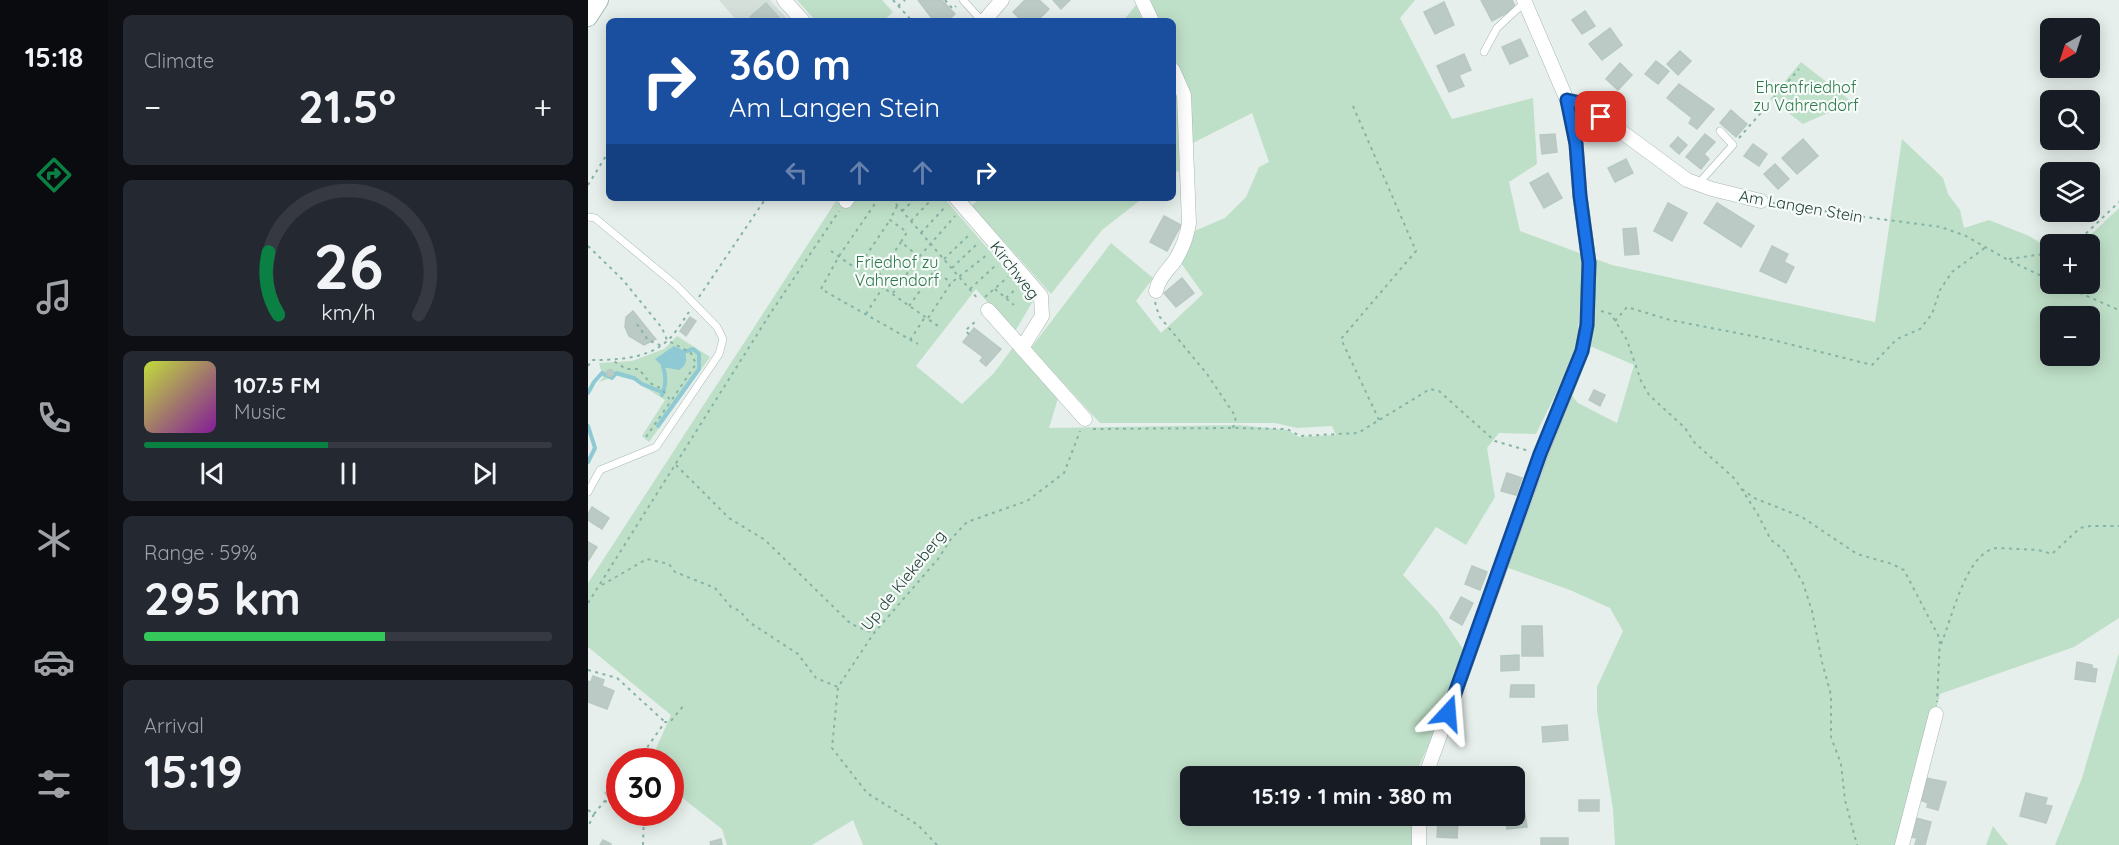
<!DOCTYPE html>
<html lang="en">
<head>
<meta charset="utf-8">
<style>
  body { margin:0; font-family:Quicksand,sans-serif; background:#242831; color:#f1f3f6; height:100vh; display:flex; flex-direction:column; font-size:22px; white-space:nowrap }
  * { box-sizing:border-box; margin:0 }
  p { font-size:20px; color:#9ea1a6 }
  .icon { flex:none; width:33px; height:33px; fill:none; stroke:currentColor; stroke-width:2; stroke-linecap:round; stroke-linejoin:round }
  .map { position:relative; flex:1; overflow:hidden }
  .side { display:flex; flex-direction:column; gap:15px; padding:15px; background:#0d0f14; width:480px }
  .side>* { flex:none }
  .top-card { position:absolute; left:18px; top:18px; width:570px; height:183px; border-radius:9px; box-shadow:0 3px 15px #0003; background:#1a4fa0; color:#fff; overflow:hidden }
  .needle { width:39px; rotate:219deg }
  .controls { position:absolute; left:1452px; top:18px; display:grid; gap:12px }
  .controls a { display:grid; place-items:center; width:60px; height:60px; border-radius:9px; background:#171b24; box-shadow:0 3px 15px #0003; font-size:30px }
  .speed { position:absolute; left:18px; top:748px; display:flex; gap:12px; font-size:30px; font-weight:700; text-align:center }
  .speed>* { display:grid; place-content:center; width:78px; height:78px; border-radius:50%; background:#171b24; box-shadow:0 3px 15px #0003; line-height:1 }
  .speed .limit { border:9px solid #d22; background:#fff; color:#111 }
  .pin { position:absolute; display:grid; place-items:center; width:51px; height:51px; color:#fff; margin:-26px; border-radius:12px; box-shadow:0 3px 9px #0006 }
  .me { position:absolute; width:66px; margin:-33px; rotate:19deg; stroke-linejoin:round; filter:drop-shadow(0 0 4px #0008) }
  .turn { display:flex; align-items:center; gap:21px; height:126px; padding:0 24px; font-size:27px }
  .turn .icon { width:78px; height:78px; stroke-width:2.5 }
  .turn b { display:block; font-size:42px; line-height:51px }
  .lanes { display:flex; align-items:center; height:57px; padding:0 24px; background:#0003; justify-content:center; gap:30px; direction:ltr }
  .lanes .off { opacity:.35 }
  .big { font-size:45px; font-weight:800; line-height:1.1 }
  .side .widget { flex:1; display:flex; flex-direction:column; justify-content:center; gap:9px; min-width:0; padding:0 21px; border-radius:9px; background:#242831 }
  .side .dial { align-items:center; gap:0 }
  .dial svg { height:156px; overflow:visible; fill:none; stroke:#363941; stroke-width:7; stroke-linecap:round; text-anchor:middle }
  .dial text { fill:#f1f3f6; stroke:none }
  .song { display:flex; align-items:center; gap:18px }
  .cover { width:72px; height:72px; border-radius:9px; background:linear-gradient(135deg,hsl(70 70% 55%),hsl(290 70% 35%)) }
  .played { height:6px; border-radius:3px; background:linear-gradient(90deg,#0b8043 45%,#363941 45%) }
  .keys { display:flex; justify-content:space-around; direction:ltr }
  .heat { display:flex; justify-content:space-between; align-items:center; font-size:33px; direction:ltr }
  .charge { height:9px; border-radius:4px; background:linear-gradient(90deg,#34c759 59%,#363941 0) }
  .trip { position:absolute; left:592px; top:766px; width:345px; height:60px; border-radius:9px; background:#171b24; box-shadow:0 3px 15px #0003; font-weight:800; line-height:60px; text-align:center }
  main { display:flex; flex:1; min-height:0 }
  .menu { display:flex; flex-direction:column; width:108px; justify-content:space-around; align-items:center; background:#090b0e; color:#9ea1a6 }
  .menu .icon { width:42px; height:42px }
  .menu .active { color:#0b8043 }
  .menu b { font-size:27px; color:#f1f3f6 }
  .map>svg:first-child { display:block }
</style>
</head>
<body>
<main>
<nav class="menu">
<b>15:18</b>
<svg class="icon active" aria-label="directions" viewBox="0 0 24 24"><path d="M12 3l9 9-9 9-9-9zM9 14v-3h6M13 9l2 2-2 2"/></svg>
<svg class="icon" aria-label="music" viewBox="0 0 24 24"><path d="M9 18V5l10-2v13"/><circle cx="6" cy="18" r="3"/><circle cx="16" cy="16" r="3"/></svg>
<svg class="icon" aria-label="phone" viewBox="0 0 24 24"><path d="M5 4h4l2 5-3 2q2 4 5 5l2-3 5 2v4C11 20 4 13 5 4z"/></svg>
<svg class="icon" aria-label="climate" viewBox="0 0 24 24"><path d="M12 3v18M4 7l16 10M4 17L20 7"/></svg>
<svg class="icon" aria-label="car" viewBox="0 0 24 24"><path d="M5 17H2v-5l4-1 3-4h7l3 4 3 1v5h-3M9 17h6M6 11h13"/><circle cx="7" cy="17" r="2"/><circle cx="17" cy="17" r="2"/></svg>
<svg class="icon" aria-label="filters" viewBox="0 0 24 24"><path d="M4 7h16M4 17h16"/><circle cx="9" cy="7" r="2"/><circle cx="15" cy="17" r="2"/></svg>
</nav>
<section class="side">
<div class="widget"><p>Climate</p>
<div class="heat"><a>−</a><b class="big">21.5°</b><a>+</a></div>
</div>
<div class="widget dial"><svg viewBox="0 0 100 80">
<path d="M14 69A42 42 0 1 1 86 69"/>
<path d="M14 69A42 42 0 0 1 9 37" stroke="#0b8043"/>
<text x="50" y="56" font-size="32" font-weight="700">26</text>
<text x="50" y="72" font-size="11">km/h</text>
</svg></div>
<div class="widget">
<div class="song"><i class="cover"></i><div><b>107.5 FM</b><p>Music</p></div></div>
<div class="played"></div>
<div class="keys"><svg class="icon" aria-label="previous" viewBox="0 0 24 24"><path d="M18 5L8 12l10 7zM5 5v14"/></svg><svg class="icon" aria-label="pause" viewBox="0 0 24 24"><path d="M8 5v14M16 5v14"/></svg><svg class="icon" aria-label="next" viewBox="0 0 24 24"><path d="M6 5l10 7-10 7zM19 5v14"/></svg></div>
</div>
<div class="widget"><p>Range · 59%</p><b class="big">295 km</b><div class="charge"></div></div>
<div class="widget"><p>Arrival</p><b class="big">15:19</b></div>
</section>
<div class="map">
<svg width="1531" height="845" viewBox="0 0 1531 845">
  <rect width="100%" height="100%" fill="#e6efeb"/>
  <polygon fill="#d4dfda" points="131,0 182,0 201,21 149,21"/>
  <g fill="#bfe0c8" fill-rule="evenodd">
    <polygon points="209,0 294,0 305,12 295,21 228,21"/>
    <path d="M562 0H827L812 18 864 119 945 98 949 164 921 182 932 231 1024 265 1287 322 1314 139 1355 178 1360 194 1372 210 1376 228 1401 220 1441 236 1462 249V284H1502V244H1493L1531 208V618L1486 647 1352 694 1316 845H1027L1025 809 1009 711V687L1035 631 1022 608 982 590 915 566 981 392 990 403 1029 423 1046 365 1002 346 1007 274 995 271 988 353 948 434 911 433 899 448 907 497 878 545 848 527 815 575 850 612 877 652 869 684 830 768 828 777H603V816H825V845H275L265 820 224 845H139L134 829 83 789 82 762H62L83 715 0 647V583L248 201 258 208 265 198H356L445 301 426 333 388 289 328 366 374 404 406 373 426 346 472 392 461 428 651 425 699 430 711 437 748 435 744 426 709 428 687 423H512L443 348 523 243 565 278 548 301 573 333 615 294 593 263 604 232 637 218 658 197 671 167 681 162 664 113 603 144 602 94 585 54V21H571ZM1462 316H1502V356H1462Z"/>
    <polygon points="548,5 555,21 535,21"/>
    <polygon points="1213,62 1264,102 1215,124 1182,99"/>
    <polygon points="585,87 590,99 591,170 585,175"/>
    <polygon points="391,198 555,198 514,230 463,294 384,206"/>
    <polygon points="89,336 122,357 61,442 54,436 77,400 45,380 29,376 11,382 15,378 11,363 44,361 76,349"/>
    <polygon points="1531,653 1531,845 1467,845 1494,778"/>
    <polygon points="1405,826 1420,845 1398,845"/>
  </g>
  <path fill="#8ec9d4" d="M86 346 97 351C99 360 99 365 91 370L75 367 67 359Z"/>
  <g fill="none" stroke-linecap="round" stroke-linejoin="round">
    <g stroke="#8ec9d4" stroke-width="4">
      <path d="M0 393 6 382 14 373 24 378 28 373 46 378 54 384 74 392V395C78 385 79 377 75 367L78 365"/>
      <polyline points="0,426 7,448 0,462"/>
      <polyline points="70,426 111,369 111,354 105,349 93,353"/>
    </g>
  </g>
  <g fill="#bbcac4" stroke="#b8c9c2" stroke-width="1.5">
    <polygon points="330,0 354,0 367,14 359,21 346,21"/>
    <polygon points="437,0 451,0 461,9 449,21 434,21 425,12"/>
    <polygon points="465,0 482,0 473,9"/>
    <polygon points="893,0 924,0 928,8 904,21"/>
    <polygon points="856,2 866,25 847,34 836,12"/>
    <polygon points="178,3 194,21 166,21 162,17"/>
    <polygon points="997,11 1007,26 994,34 984,20"/>
    <polygon points="1022,28 1034,45 1014,60 1001,44"/>
    <polygon points="932,39 940,56 922,64 914,47"/>
    <polygon points="1092,51 1103,61 1090,75 1079,64"/>
    <polygon points="876,54 883,70 871,75 876,86 861,92 849,66"/>
    <polygon points="1068,61 1081,71 1070,84 1057,74"/>
    <polygon points="1032,63 1044,75 1030,90 1018,79"/>
    <polygon points="1091,84 1126,109 1109,129 1101,123 1104,118 1079,98"/>
    <polygon points="1143,110 1159,124 1148,137 1132,123"/>
    <polygon points="967,134 969,152 954,154 952,135"/>
    <polygon points="1117,134 1127,142 1116,154 1121,159 1113,169 1098,157"/>
    <polygon points="1090,137 1099,145 1091,154 1082,146"/>
    <polygon points="1215,139 1230,156 1209,174 1194,158"/>
    <polygon points="1165,144 1179,154 1171,166 1156,156"/>
    <polygon points="1038,159 1045,173 1027,182 1020,168"/>
    <polygon points="1187,164 1201,179 1190,189 1176,174"/>
    <polygon points="960,173 974,198 956,208 942,183"/>
    <polygon points="1080,203 1099,213 1084,241 1066,231"/>
    <polygon points="1129,203 1166,226 1153,247 1116,223"/>
    <polygon points="576,216 593,225 579,251 562,242"/>
    <polygon points="1048,228 1051,254 1037,255 1035,229"/>
    <polygon points="1184,246 1200,254 1196,262 1206,267 1198,283 1172,271"/>
    <polygon points="594,278 606,293 588,307 576,293"/>
    <polygon points="45,311 65,336 68,339 56,345 41,336 37,327 38,317"/>
    <polygon points="102,317 108,321 98,336 92,331"/>
    <polygon points="386,328 413,349 398,366 392,361 395,357 375,342"/>
    <circle cx="22" cy="373" r="3.5"/>
    <polygon points="1006,390 1017,395 1012,406 1001,400"/>
    <polygon points="919,473 934,478 928,495 913,491"/>
    <polygon points="4,507 21,518 14,529 0,520 0,514"/>
    <polygon points="0,542 9,547 0,561"/>
    <polygon points="884,566 899,572 892,590 877,584"/>
    <polygon points="873,597 885,603 874,625 862,618"/>
    <polygon points="934,626 954,626 955,656 934,656"/>
    <polygon points="931,655 931,670 913,671 913,656"/>
    <polygon points="1489,662 1504,665 1504,668 1509,669 1507,682 1487,679"/>
    <polygon points="5,676 16,680 14,686 26,691 19,709 0,702 0,681 3,682"/>
    <polygon points="923,685 946,685 946,697 922,697"/>
    <polygon points="979,725 980,740 955,742 954,727"/>
    <polygon points="931,770 933,790 927,791 927,777 912,777 912,771"/>
    <polygon points="1338,778 1358,782 1350,810 1339,807 1340,803 1332,800"/>
    <polygon points="29,781 32,784 32,797 26,803 17,793"/>
    <polygon points="1438,793 1459,798 1457,805 1464,806 1458,823 1432,816"/>
    <rect x="991" y="800" width="20" height="11"/>
    <polygon points="936,808 939,827 919,829 917,816 927,816 927,809"/>
    <polygon points="1328,818 1343,822 1337,845 1327,844 1329,838 1323,837"/>
    <polygon points="850,821 870,822 869,838 849,837"/>
    <rect x="953" y="838" width="27" height="7"/>
    <polygon points="133,839 134,845 123,845 122,842"/>
    <polygon points="15,840 23,844 23,845 12,845"/>
  </g>
  <g fill="none" stroke-linecap="round" stroke-linejoin="round">
    <g stroke="#a8b8b2" stroke-width="8">
      <g id="lane">
        <polyline points="375,0 394,21"/>
        <polyline points="896,52 909,28 937,2"/>
        <polyline points="1110,184 1145,145 1132,131"/>
        <polyline points="0,217 7,218 89,286 129,327 135,339 131,354 68,447 12,470 0,492"/>
      </g>
    </g>
    <g stroke="#a8b8b2" stroke-width="15">
      <g id="street">
        <polyline points="196,0 215,21"/>
        <polyline points="554,0 564,21"/>
        <polyline points="396,21 414,0"/>
        <polyline points="979,100 996,104 1099,180 1124,189 1173,201"/>
        <polyline points="368,198 453,296 454,316 434,348 497,419"/>
        <polyline points="258,201 260,198"/>
        <path d="M568 291C571 277 580 271 588 259 595 247 599 237 601 223L596 95 585 70"/>
        <polyline points="400,310 434,348"/>
        <polyline points="837,777 953,454 994,351 999,325 1001,263 992,196 988,144 984,119 979,100 936,0"/>
        <polyline points="831,816 831,845"/>
        <polyline points="1314,845 1348,714"/>
      </g>
    </g>
    <g stroke="#a4bbb3" stroke-width="20">
      <polyline id="secondary" points="0,17 11,0"/>
    </g>
    <g stroke="#86b3a5" stroke-width="2" stroke-dasharray="3 4.5" stroke-linecap="butt">
      <polyline points="305,0 324,21"/>
      <polyline points="357,0 365,9 368,6"/>
      <polyline points="310,6 317,0"/>
      <polyline points="765,106 828,251 753,339 791,420"/>
      <polyline points="1151,138 1211,69"/>
      <polyline points="0,185 21,151"/>
      <polyline points="291,198 251,256 233,289 330,344"/>
      <polyline points="303,198 391,300"/>
      <polyline points="1185,203 1247,213 1353,227 1378,236 1420,260 1462,280"/>
      <polyline points="309,206 302,220 319,232 313,242 363,283"/>
      <polyline points="314,211 328,198"/>
      <polyline points="323,221 345,198"/>
      <polyline points="333,233 358,206"/>
      <polyline points="1487,244 1531,202"/>
      <polyline points="0,246 35,280 74,328 79,340 103,353 108,364 83,401 74,389 62,383 51,369 38,369 24,360"/>
      <polyline points="243,251 350,326"/>
      <polyline points="356,259 382,234"/>
      <polyline points="1421,259 1462,253"/>
      <polyline points="364,268 390,243"/>
      <polyline points="269,269 302,220"/>
      <polyline points="287,282 313,242"/>
      <polyline points="1471,284 1531,310"/>
      <polyline points="382,289 408,265"/>
      <polyline points="407,289 426,305"/>
      <polyline points="305,293 331,257 367,216"/>
      <polyline points="111,297 178,198"/>
      <polyline points="397,297 420,277"/>
      <polyline points="418,298 429,288"/>
      <polyline points="567,302 571,316 619,374 648,417 645,428"/>
      <polyline points="321,306 347,270"/>
      <polyline points="1013,311 1023,314 1039,340 1053,381 1061,395 1097,428 1106,442 1147,479 1169,513 1183,540 1195,549 1215,583 1224,611 1234,662 1243,695 1243,737 1253,764 1257,800 1269,845"/>
      <polyline points="278,314 295,287"/>
      <polyline points="340,318 363,283 400,254"/>
      <polyline points="1027,321 1039,307 1082,320 1185,340 1284,365 1309,339 1332,329 1344,314 1352,290 1364,272 1398,247"/>
      <polyline points="49,324 60,340 74,346"/>
      <polyline points="381,334 377,331 390,319"/>
      <polyline points="322,340 337,317"/>
      <path d="M0 366 4 360C26 360 55 359 74 345 86 337 93 323 101 312"/>
      <polyline points="505,429 645,428 699,429 712,436 770,433 842,389 851,391 907,441 941,451"/>
      <polyline points="58,437 83,401"/>
      <polyline points="88,465 141,518 177,540 263,624 285,633"/>
      <polyline points="1154,489 1166,498 1214,517 1269,554 1304,564 1316,570 1352,639 1349,702"/>
      <polyline points="14,585 59,559 81,564 87,572 127,588 143,607 152,611 161,622 210,654 228,678 250,687"/>
      <polyline points="0,603 182,314 251,211"/>
      <path d="M1353 644C1364 619 1378 551 1409 548L1450 550 1464 554 1492 528 1502 526H1531"/>
      <polyline points="0,670 29,678 77,722"/>
      <polyline points="56,762 60,746 77,722 82,722 97,704"/>
      <polyline points="16,801 32,805"/>
      <polyline points="0,810 6,814 0,827"/>
      <polyline points="6,814 20,797"/>
      <polyline points="55,845 56,813"/>
      <polyline points="349,845 330,825 279,793 244,748 250,687 286,633 350,559 363,539 379,522 439,501 476,473 492,431"/>
    </g>
    <use href="#lane" stroke="#fff" stroke-width="7"/>
    <use href="#street" stroke="#fff" stroke-width="14"/>
    <use href="#secondary" stroke="#fff" stroke-width="18"/>
  </g>
  <g fill="none" stroke-linecap="round" stroke-linejoin="round">
    <g stroke="#114b97" stroke-width="15">
      <polyline id="route" points="860,713 952,454 994,351 999,325 1001,263 992,196 988,144 979,100 996,104 1013,117"/>
    </g>
    <use href="#route" stroke="#1a73e8" stroke-width="10"/>
  </g>
  <g text-anchor="middle" stroke-width="4.5" stroke-linejoin="round" paint-order="stroke">
    <g font-size="16" fill="#2d7a4b" stroke="#f7fbf9">
      <text x="1218" y="93">Ehrenfriedhof<tspan x="1218" dy="18">zu Vahrendorf</tspan></text>
      <text x="309" y="268">Friedhof zu<tspan x="309" dy="18">Vahrendorf</tspan></text>
    </g>
    <g font-size="16" fill="#24423a" stroke="#f7fbf9">
      <text transform="translate(1213 206) rotate(10)" y="6">Am Langen Stein</text>
      <text transform="translate(427 270) rotate(52)" y="6">Kirchweg</text>
      <text transform="translate(315 580) rotate(-51)" y="6">Up de Kiekeberg</text>
    </g>
  </g>
</svg>
<div class="controls">
<a><svg class="needle" viewBox="-14 -14 28 28"><path d="M0-13l5 13h-10z" fill="#e53935"/><path d="M0 13l5-13h-10z" fill="#9ea1a6"/></svg></a>
<a><svg class="icon" aria-label="search" viewBox="0 0 24 24"><circle cx="10" cy="10" r="6"/><path d="M15 15l6 6"/></svg></a>
<a><svg class="icon" aria-label="layers" viewBox="0 0 24 24"><path d="M12 4l9 5-9 5-9-5zM3 14l9 5 9-5"/></svg></a>
<a>+</a>
<a>−</a>
</div>
<div class="speed"><div class="limit">30</div></div>
<div class="pin" style="left:1013px;top:117px;background:#d93025"><svg class="icon" aria-label="arrive" viewBox="0 0 24 24"><path d="M6 21V4h12l-3 4 3 4H6"/></svg></div>
<svg class="me" style="left:860px;top:713px" viewBox="-20 -20 40 40"><path d="M0-17L14 15 0 8-14 15z" fill="#1a73e8" stroke="#fff" stroke-width="4"/></svg>
<div class="trip">15:19 · 1 min · 380 m</div>
<div class="top-card">
<div class="turn"><svg class="icon" aria-label="right" viewBox="0 0 24 24"><path d="M7 20v-9h11M14 6l5 5-5 5"/></svg><div><b>360 m</b>Am Langen Stein</div></div>
<div class="lanes"><svg class="icon off" aria-label="left" viewBox="0 0 24 24"><path d="M17 20v-9H6M10 6l-5 5 5 5"/></svg><svg class="icon off" aria-label="ahead" viewBox="0 0 24 24"><path d="M12 20V5M6 11l6-6 6 6"/></svg><svg class="icon off" aria-label="ahead" viewBox="0 0 24 24"><path d="M12 20V5M6 11l6-6 6 6"/></svg><svg class="icon" aria-label="right" viewBox="0 0 24 24"><path d="M7 20v-9h11M14 6l5 5-5 5"/></svg></div>
</div>
</div>
</main>
</body>
</html>
